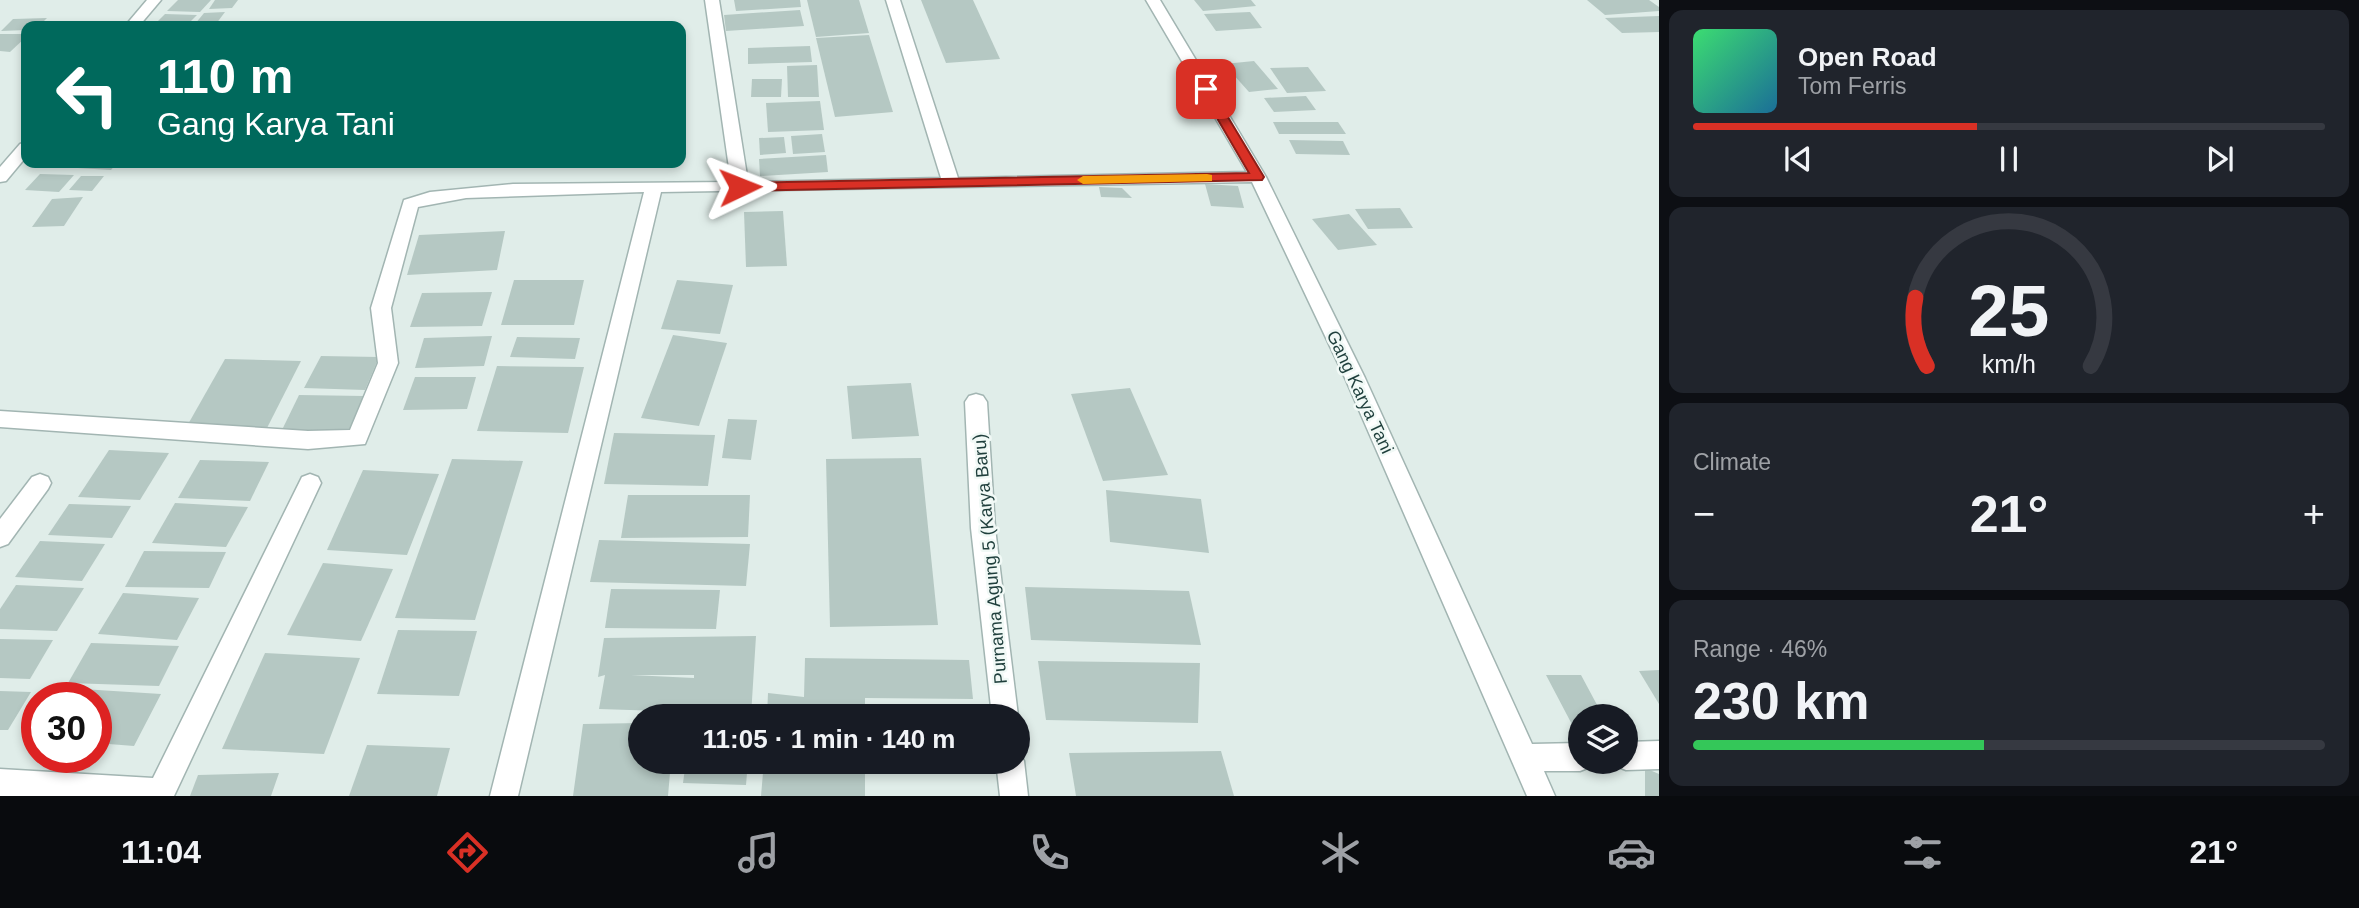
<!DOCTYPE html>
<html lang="en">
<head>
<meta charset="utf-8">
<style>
  body { margin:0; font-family:Arial,sans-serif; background:#20242c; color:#f1f3f6; height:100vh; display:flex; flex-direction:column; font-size:26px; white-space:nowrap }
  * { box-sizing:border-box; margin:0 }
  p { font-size:23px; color:#9ea1a6 }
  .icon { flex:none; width:38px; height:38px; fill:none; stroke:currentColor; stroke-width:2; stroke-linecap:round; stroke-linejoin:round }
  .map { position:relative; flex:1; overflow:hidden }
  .sheet { display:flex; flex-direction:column; gap:10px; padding:10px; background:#0d0f14; width:700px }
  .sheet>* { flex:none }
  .hud { position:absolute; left:21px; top:21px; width:665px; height:147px; border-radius:14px; box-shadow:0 4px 10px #0003; background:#00695c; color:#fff; overflow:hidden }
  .buttons { position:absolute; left:1568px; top:704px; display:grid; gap:14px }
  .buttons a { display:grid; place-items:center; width:70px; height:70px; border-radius:50%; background:#171b24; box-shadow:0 4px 10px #0003; font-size:35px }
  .speed { position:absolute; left:21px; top:682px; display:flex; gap:14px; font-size:35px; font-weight:700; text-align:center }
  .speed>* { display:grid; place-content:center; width:91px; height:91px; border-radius:50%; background:#171b24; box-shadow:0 4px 10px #0003; line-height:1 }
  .speed .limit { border:10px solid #d22; background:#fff; color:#111 }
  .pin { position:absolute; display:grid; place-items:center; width:60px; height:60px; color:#fff; margin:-30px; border-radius:14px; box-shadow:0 4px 10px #0006 }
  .me { position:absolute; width:77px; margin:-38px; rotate:88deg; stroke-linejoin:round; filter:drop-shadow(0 0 5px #0008) }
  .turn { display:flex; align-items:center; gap:24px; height:147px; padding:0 21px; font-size:32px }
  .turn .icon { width:91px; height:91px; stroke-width:2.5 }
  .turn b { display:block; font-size:49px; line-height:60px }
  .big { font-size:52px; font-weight:700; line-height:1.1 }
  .sheet .card { flex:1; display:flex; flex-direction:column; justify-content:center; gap:10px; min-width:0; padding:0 24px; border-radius:14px; background:#20242c }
  .sheet .dial { align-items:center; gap:0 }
  .dial svg { height:182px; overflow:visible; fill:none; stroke:#363941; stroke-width:7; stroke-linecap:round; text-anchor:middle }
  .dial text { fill:#f1f3f6; stroke:none }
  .song { display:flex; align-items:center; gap:21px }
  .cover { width:84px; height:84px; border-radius:10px; background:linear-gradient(135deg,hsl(140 70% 55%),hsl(200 70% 35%)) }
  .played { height:7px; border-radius:4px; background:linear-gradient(90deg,#d93025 45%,#363941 45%) }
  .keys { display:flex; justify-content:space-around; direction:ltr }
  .heat { display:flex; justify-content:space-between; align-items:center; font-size:38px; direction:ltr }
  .charge { height:10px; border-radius:5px; background:linear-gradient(90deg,#34c759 46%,#363941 0) }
  .trip { position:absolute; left:628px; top:704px; width:402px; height:70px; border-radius:35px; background:#171b24; box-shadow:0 4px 10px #0003; font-weight:700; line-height:70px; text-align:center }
  .dock { display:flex; height:112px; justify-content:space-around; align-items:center; background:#090b0e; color:#9ea1a6 }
  .dock .icon { width:49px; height:49px }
  .dock .active { color:#d93025 }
  .dock b { font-size:32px; color:#f1f3f6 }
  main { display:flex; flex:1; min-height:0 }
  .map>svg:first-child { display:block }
</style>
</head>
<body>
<main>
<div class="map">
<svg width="1659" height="796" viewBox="0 0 1659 796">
  <rect width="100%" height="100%" fill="#e0ede9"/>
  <g fill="#b5c8c3" fill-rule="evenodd">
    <polygon points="178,0 211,0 200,12 167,11"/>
    <polygon points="215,0 238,0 232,8 209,9"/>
    <polygon points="734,0 800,0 801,7 736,11"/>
    <polygon points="807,0 859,0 869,33 816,37"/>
    <polygon points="921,0 973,0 1000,59 946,63"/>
    <polygon points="1194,0 1251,0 1256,6 1203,11"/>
    <polygon points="1587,0 1649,0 1659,7 1659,11 1605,15"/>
    <polygon points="800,10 804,26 726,31 724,15"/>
    <polygon points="225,12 216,24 195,24 204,13"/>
    <polygon points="1250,12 1262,28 1216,31 1204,14"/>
    <polygon points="165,14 197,15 188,24 156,23"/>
    <polygon points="1659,16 1659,32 1622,33 1605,18"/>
    <polygon points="47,18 39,26 26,26 26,30 1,31 13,19"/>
    <polygon points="0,34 26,34 26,37 10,52 0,51"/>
    <polygon points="869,35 893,112 835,117 816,38"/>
    <polygon points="810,46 812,62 748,64 748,48"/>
    <polygon points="1254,61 1278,89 1249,92 1224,64"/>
    <polygon points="817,65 819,97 788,97 787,66"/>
    <polygon points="1308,67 1326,91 1287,93 1270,68"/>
    <polygon points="752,79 782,79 781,97 751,97"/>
    <polygon points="1306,96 1316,110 1274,112 1264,98"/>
    <polygon points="820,101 824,130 768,132 766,103"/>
    <polygon points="1273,122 1338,122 1346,134 1279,134"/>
    <polygon points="822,134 825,152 793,154 791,136"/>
    <polygon points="784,137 786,153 760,155 759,138"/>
    <polygon points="1289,140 1343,141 1350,155 1296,154"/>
    <polygon points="826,155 828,172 760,176 759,159"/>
    <polygon points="48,163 117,163 111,170 44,166"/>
    <polygon points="40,174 74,175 59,192 25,190"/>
    <polygon points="81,176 104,176 92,191 69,190"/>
    <polygon points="1205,184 1238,186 1244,208 1211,206"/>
    <polygon points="1099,187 1122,188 1132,198 1101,197"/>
    <polygon points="83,197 64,226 32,227 52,199"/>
    <polygon points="1400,208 1413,228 1368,229 1355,209"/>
    <polygon points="783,211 787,266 746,267 744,212"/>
    <polygon points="1349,214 1377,245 1338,250 1312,219"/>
    <polygon points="505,231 497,270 407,275 419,235"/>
    <polygon points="514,280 584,280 574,325 501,325"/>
    <polygon points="677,280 733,285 720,334 661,329"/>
    <polygon points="492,292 482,326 410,327 422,293"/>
    <polygon points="673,335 727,343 699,426 641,418"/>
    <polygon points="492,336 484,366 415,368 424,338"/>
    <polygon points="517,337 580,338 575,359 510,357"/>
    <polygon points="321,356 379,357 365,390 304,388"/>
    <polygon points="225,359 301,361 267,428 187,426"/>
    <polygon points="497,366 584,367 568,433 477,431"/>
    <polygon points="415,377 476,377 467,409 403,410"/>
    <polygon points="911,383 919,436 852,439 847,386"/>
    <polygon points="1130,388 1168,475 1103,481 1071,394"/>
    <polygon points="299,395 364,396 348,434 281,432"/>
    <polygon points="728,419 757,420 751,460 722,458"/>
    <polygon points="614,433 715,435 708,486 604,484"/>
    <polygon points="109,450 169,453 140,500 78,497"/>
    <polygon points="921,458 938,625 830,627 826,459"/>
    <polygon points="452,459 523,461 475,620 395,618"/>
    <polygon points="200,460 269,462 250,501 178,498"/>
    <polygon points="363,470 439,474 407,555 327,550"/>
    <polygon points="1106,490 1201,499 1209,553 1110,542"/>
    <polygon points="628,495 750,495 748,537 621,538"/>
    <polygon points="175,503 248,507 226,547 152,543"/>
    <polygon points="69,504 131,506 112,538 48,535"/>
    <polygon points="599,540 750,544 746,586 590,582"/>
    <polygon points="40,541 105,544 82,581 15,577"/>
    <polygon points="144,551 226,552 209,588 125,587"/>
    <polygon points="323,563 393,569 361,641 287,635"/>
    <polygon points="16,585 84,588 57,631 0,629 0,609"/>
    <polygon points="1025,587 1189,591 1201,645 1031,640"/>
    <polygon points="611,589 720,590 716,629 605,628"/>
    <polygon points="123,593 199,598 177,640 98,634"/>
    <polygon points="398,630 477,631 459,696 377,694"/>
    <path d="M756 636 751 716H691V712L599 709 605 675 598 677 604 638ZM631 675H694V678Z"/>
    <polygon points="0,639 53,640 30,679 0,678"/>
    <polygon points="91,643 179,646 159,686 68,683"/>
    <polygon points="265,653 360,658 324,754 222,749"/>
    <polygon points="805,658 969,660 973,699 865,698 865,716 767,716 768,693 804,697"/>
    <polygon points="1038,661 1200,663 1198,723 1046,720"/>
    <polygon points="1659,670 1659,704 1639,671"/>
    <polygon points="1546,675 1581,675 1603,716 1580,716 1580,734 1577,734"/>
    <polygon points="66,688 161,694 134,746 96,743 96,698 60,698"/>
    <polygon points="0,691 31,692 8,730 0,730"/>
    <polygon points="640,723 640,761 671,761 668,796 573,796 583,724"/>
    <polygon points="367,745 450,748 437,796 349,796"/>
    <polygon points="1221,751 1234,796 1076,796 1069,753"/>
    <polygon points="686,761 748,761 746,785 683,783"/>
    <polygon points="764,761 865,761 865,796 761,796"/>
    <polygon points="1645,768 1659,774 1659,796 1645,796"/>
    <polygon points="279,773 271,796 190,796 198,775"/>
  </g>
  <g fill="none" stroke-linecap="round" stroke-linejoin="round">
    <g stroke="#a2b5b2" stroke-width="3">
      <g id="street">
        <polygon points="147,0 161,0 139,26 125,26"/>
        <polygon points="705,0 719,0 748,182 941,178 886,0 900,0 958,178 1247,172 1146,0 1160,0 1266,177 1365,378 1532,744 1580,743 1580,761 1592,761 1590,767 1580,771 1544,771 1555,796 1527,796 1345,378 1252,182 661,192 518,796 490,796 644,192 466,198 418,207 391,308 398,363 365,444 308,449 0,427 0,411 308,431 350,430 378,363 371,308 404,200 430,192 513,184 731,182"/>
        <polygon points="26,142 26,157 6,181 0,182 0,167 20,144"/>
        <polygon points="976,394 983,396 987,402 995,528 1018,716 992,716 971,528 965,402 969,396"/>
        <polygon points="40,474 48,477 51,483 48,489 8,544 0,547 0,519 32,477"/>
        <polygon points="310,474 318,477 321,483 174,796 0,796 0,769 153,778 302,477"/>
        <polygon points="1659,741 1659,769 1626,770 1616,766 1614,761 1626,761 1626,742"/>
        <polygon points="1018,751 1024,761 1028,796 1000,796 996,761 1018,761"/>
      </g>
    </g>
    <use href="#street" fill="#fff" fill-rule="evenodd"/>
  </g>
  <polygon fill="#d93025" stroke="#8d1f18" stroke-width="2" points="1201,86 1211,89 1264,177 1262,180 740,191 733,187 740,183 1249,173 1200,89"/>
  <polygon fill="#f59e0b" points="1207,174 1212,175 1212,181 1083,184 1077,180 1083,176"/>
  <g text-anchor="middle" stroke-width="5" stroke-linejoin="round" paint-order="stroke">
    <g font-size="18" fill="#1f3f3c" stroke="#f1f9f6">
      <text transform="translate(1360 392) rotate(65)" y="6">Gang Karya Tani</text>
      <text transform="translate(990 559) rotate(-95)" y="6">Purnama Agung 5 (Karya Baru)</text>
    </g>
  </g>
</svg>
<div class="buttons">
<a><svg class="icon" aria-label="layers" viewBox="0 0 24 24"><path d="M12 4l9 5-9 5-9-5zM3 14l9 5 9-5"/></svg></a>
</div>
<div class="speed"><div class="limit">30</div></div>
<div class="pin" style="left:1206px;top:89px;background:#d93025"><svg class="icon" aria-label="arrive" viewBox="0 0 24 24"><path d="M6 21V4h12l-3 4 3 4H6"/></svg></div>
<svg class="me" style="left:740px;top:187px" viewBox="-20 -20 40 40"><path d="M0-17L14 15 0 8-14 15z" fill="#d93025" stroke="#fff" stroke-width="4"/></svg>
<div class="trip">11:05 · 1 min · 140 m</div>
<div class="hud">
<div class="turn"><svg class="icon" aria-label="left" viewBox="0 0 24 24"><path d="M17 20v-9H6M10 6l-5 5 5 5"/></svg><div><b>110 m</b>Gang Karya Tani</div></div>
</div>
</div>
<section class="sheet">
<div class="card">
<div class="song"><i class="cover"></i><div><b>Open Road</b><p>Tom Ferris</p></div></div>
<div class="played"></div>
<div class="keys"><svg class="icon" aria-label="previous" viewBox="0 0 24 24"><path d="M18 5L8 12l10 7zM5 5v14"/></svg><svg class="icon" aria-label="pause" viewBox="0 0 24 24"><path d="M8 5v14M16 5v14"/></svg><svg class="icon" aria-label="next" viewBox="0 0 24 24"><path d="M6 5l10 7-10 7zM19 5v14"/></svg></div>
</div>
<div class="card dial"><svg viewBox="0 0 100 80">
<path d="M14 69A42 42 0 1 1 86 69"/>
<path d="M14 69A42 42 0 0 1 9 39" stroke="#d93025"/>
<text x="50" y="56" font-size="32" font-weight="700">25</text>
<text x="50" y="72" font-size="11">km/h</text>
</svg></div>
<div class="card"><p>Climate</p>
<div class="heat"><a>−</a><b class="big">21°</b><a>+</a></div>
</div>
<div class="card"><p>Range · 46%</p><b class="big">230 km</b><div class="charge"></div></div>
</section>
</main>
<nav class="dock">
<b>11:04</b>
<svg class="icon active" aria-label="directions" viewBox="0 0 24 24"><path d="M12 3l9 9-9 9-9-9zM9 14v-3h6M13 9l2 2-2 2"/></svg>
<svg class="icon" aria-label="music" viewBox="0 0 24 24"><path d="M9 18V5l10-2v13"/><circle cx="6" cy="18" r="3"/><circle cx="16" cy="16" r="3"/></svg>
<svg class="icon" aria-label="phone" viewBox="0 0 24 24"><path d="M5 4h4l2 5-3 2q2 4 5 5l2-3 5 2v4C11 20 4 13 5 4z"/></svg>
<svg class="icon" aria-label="climate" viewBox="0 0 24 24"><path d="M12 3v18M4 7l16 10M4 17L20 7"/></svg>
<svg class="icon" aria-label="car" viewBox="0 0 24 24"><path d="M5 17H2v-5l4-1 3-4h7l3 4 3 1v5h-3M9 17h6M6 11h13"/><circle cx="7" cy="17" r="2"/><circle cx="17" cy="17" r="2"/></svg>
<svg class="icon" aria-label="filters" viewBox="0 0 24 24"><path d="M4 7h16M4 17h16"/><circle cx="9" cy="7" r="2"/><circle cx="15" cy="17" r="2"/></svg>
<b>21°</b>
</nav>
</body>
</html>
